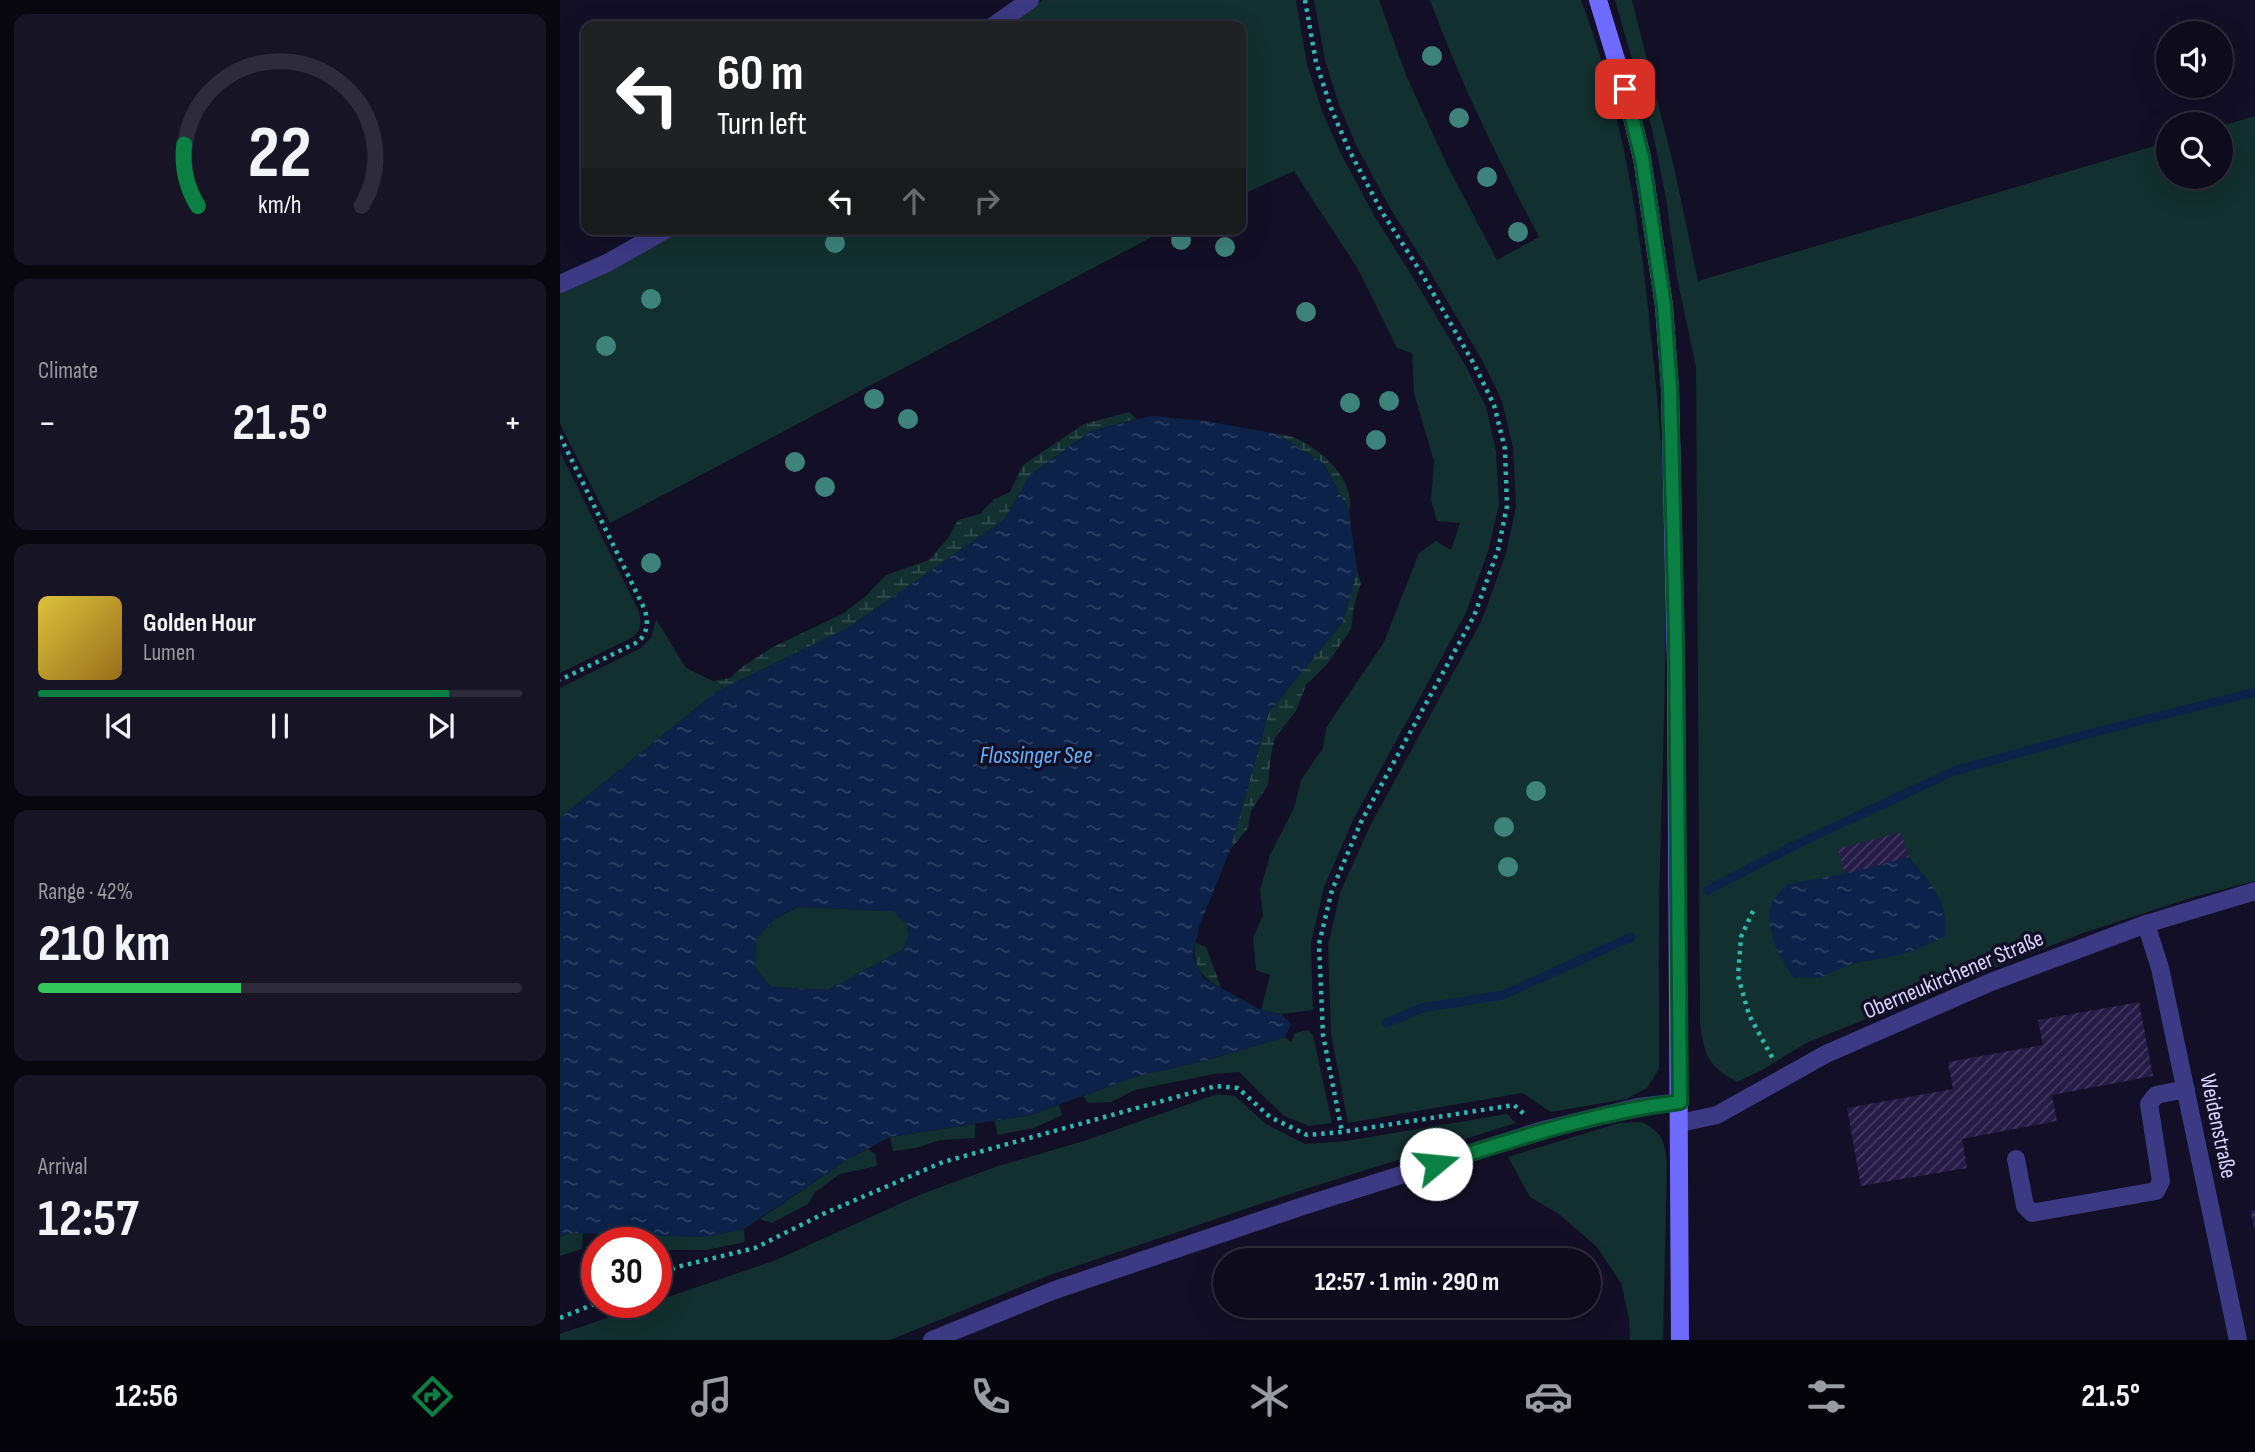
<!DOCTYPE html>
<html lang="en">
<head>
<meta charset="utf-8">
<style>
  body { margin:0; font-family:"Sofia Sans Condensed",sans-serif; background:#171425; color:#f1f3f6; height:100vh; display:flex; flex-direction:column; font-size:26px; white-space:nowrap }
  * { box-sizing:border-box; margin:0 }
  p { font-size:23px; color:#9b9ba3 }
  .icon { flex:none; width:38px; height:38px; fill:none; stroke:currentColor; stroke-width:2; stroke-linecap:round; stroke-linejoin:round }
  .map { position:relative; flex:1; overflow:hidden }
  .side { display:flex; flex-direction:column; gap:14px; padding:14px; background:#08060f; width:560px }
  .side>* { flex:none }
  .hud { position:absolute; left:21px; top:21px; width:665px; height:214px; border-radius:14px; box-shadow:0 7px 28px #0002,0 0 0 2px #2e2b3b; background:#202124; color:#fff; overflow:hidden }
  .fabs { position:absolute; left:1596px; top:21px; display:grid; gap:14px }
  .fabs a { display:grid; place-items:center; width:77px; height:77px; border-radius:50%; background:#0e0b1c; box-shadow:0 7px 28px #0002,0 0 0 2px #2e2b3b; font-size:35px }
  .speed { position:absolute; left:21px; top:1227px; display:flex; gap:14px; font-size:35px; font-weight:700; text-align:center }
  .speed>* { display:grid; place-content:center; width:91px; height:91px; border-radius:50%; background:#0e0b1c; box-shadow:0 7px 28px #0002,0 0 0 2px #2e2b3b; line-height:1 }
  .speed .limit { border:10px solid #d22; background:#fff; color:#111 }
  .pin { position:absolute; display:grid; place-items:center; width:60px; height:60px; color:#fff; margin:-30px; border-radius:14px; box-shadow:0 4px 10px #0006 }
  .me { position:absolute; width:77px; margin:-38px; rotate:73deg; stroke-linejoin:round; filter:drop-shadow(0 0 5px #0008) }
  .turn { display:flex; align-items:center; gap:24px; height:147px; padding:0 21px; font-size:32px }
  .turn .icon { width:91px; height:91px; stroke-width:2.5 }
  .turn b { display:block; font-size:49px; line-height:60px }
  .lanes { display:flex; align-items:center; height:66px; padding:0 21px; background:#0003; justify-content:center; gap:35px; direction:ltr }
  .lanes .off { opacity:.35 }
  .big { font-size:52px; font-weight:700; line-height:1.1 }
  .side .widget { flex:1; display:flex; flex-direction:column; justify-content:center; gap:10px; min-width:0; padding:0 24px; border-radius:14px; background:#171425 }
  .side .dial { align-items:center; gap:0 }
  .dial svg { height:182px; overflow:visible; fill:none; stroke:#2e2b3b; stroke-width:7; stroke-linecap:round; text-anchor:middle }
  .dial text { fill:#f1f3f6; stroke:none }
  .song { display:flex; align-items:center; gap:21px }
  .cover { width:84px; height:84px; border-radius:10px; background:linear-gradient(135deg,hsl(50 70% 55%),hsl(40 70% 35%)) }
  .played { height:7px; border-radius:4px; background:linear-gradient(90deg,#0b8043 85%,#2e2b3b 85%) }
  .keys { display:flex; justify-content:space-around; direction:ltr }
  .heat { display:flex; justify-content:space-between; align-items:center; font-size:38px; direction:ltr }
  .charge { height:10px; border-radius:5px; background:linear-gradient(90deg,#34c759 42%,#2e2b3b 0) }
  .trip { position:absolute; left:653px; top:1248px; width:388px; height:70px; border-radius:35px; background:#0e0b1c; box-shadow:0 7px 28px #0002,0 0 0 2px #2e2b3b; font-weight:700; line-height:70px; text-align:center }
  .tab-bar { display:flex; height:112px; justify-content:space-around; align-items:center; background:#06040b; color:#9b9ba3 }
  .tab-bar .icon { width:49px; height:49px }
  .tab-bar .current { color:#0b8043 }
  .tab-bar b { font-size:32px; color:#f1f3f6 }
  main { display:flex; flex:1; min-height:0 }
  .map>svg:first-child { display:block }
</style>
</head>
<body>
<main>
<section class="side">
<div class="widget dial"><svg viewBox="0 0 100 80">
<path d="M14 69A42 42 0 1 1 86 69"/>
<path d="M14 69A42 42 0 0 1 8 42" stroke="#0b8043"/>
<text x="50" y="56" font-size="32" font-weight="700">22</text>
<text x="50" y="72" font-size="11">km/h</text>
</svg></div>
<div class="widget"><p>Climate</p>
<div class="heat"><a>−</a><b class="big">21.5°</b><a>+</a></div>
</div>
<div class="widget">
<div class="song"><i class="cover"></i><div><b>Golden Hour</b><p>Lumen</p></div></div>
<div class="played"></div>
<div class="keys"><svg class="icon" aria-label="previous" viewBox="0 0 24 24"><path d="M18 5L8 12l10 7zM5 5v14"/></svg><svg class="icon" aria-label="pause" viewBox="0 0 24 24"><path d="M8 5v14M16 5v14"/></svg><svg class="icon" aria-label="next" viewBox="0 0 24 24"><path d="M6 5l10 7-10 7zM19 5v14"/></svg></div>
</div>
<div class="widget"><p>Range · 42%</p><b class="big">210 km</b><div class="charge"></div></div>
<div class="widget"><p>Arrival</p><b class="big">12:57</b></div>
</section>
<div class="map">
<svg width="1695" height="1340" viewBox="0 0 1695 1340">
  <defs>
    <pattern id="wetland-marsh" width="20" height="14" patternUnits="userSpaceOnUse" patternTransform="scale(1.75)"><rect width="20" height="14" fill="#12302f"/><path d="M1 5h8M5 5V1M11 12h8M15 12V8" fill="none" stroke="#344d4e"/></pattern>
    <pattern id="water-ripples" width="26" height="14" patternUnits="userSpaceOnUse" patternTransform="scale(1.75)"><rect width="26" height="14" fill="#0c2248"/><path d="M2 4q2-2 4 0t4 0M15 11q2-2 4 0t4 0" fill="none" stroke="#2f4163"/></pattern>
    <pattern id="building-hatch" width="6" height="6" patternUnits="userSpaceOnUse" patternTransform="scale(1.75)"><rect width="6" height="6" fill="#241b47"/><path d="M-1 1l2-2M0 6l6-6M5 7l2-2" fill="none" stroke="#433b63"/></pattern>
  </defs>
  <rect width="100%" height="100%" fill="#130f26"/>
  <g fill="#12302f">
    <polygon points="483,0 736,0 747,64 762,111 781,154 815,217 854,279 907,368 926,407 936,451 939,505 929,548 906,613 794,818 764,887 751,943 753,1010 721,1014 701,1010 710,975 696,970 693,938 703,915 700,890 710,855 734,808 741,780 763,748 766,728 824,642 859,553 876,541 891,550 900,523 877,521 871,500 874,461 854,393 852,353 837,348 798,269 734,171 681,195 681,26 448,26"/>
    <path d="M754 0H819L846 75 888 167 937 260 979 237C938 159 900 82 870 0H1021C1059 101 1078 209 1089 317 1096 383 1103 450 1105 517 1108 632 1103 748 1100 863 1098 932 1099 1001 1099 1069L1087 1088 1066 1099 991 1112 962 1093 788 1123 771 1034 768 945 780 893 810 826 922 620 946 553 956 507 953 448 942 401 922 360 869 270 830 208 797 147 779 105 765 60Z"/>
    <path d="M1055 0H1072L1114 167 1138 281 1608 142V177H1661V126L1695 116V881L1634 897 1523 933 1246 1043 1202 1070 1177 1082C1146 1064 1145 1056 1140 1023L1136 367 1117 278 1106 198 1092 129Z"/>
    <polygon points="117,229 607,229 50,523 0,424 0,291 59,263"/>
    <path d="M0 452 79 612C81 623 82 629 73 637L0 673Z"/>
    <polygon points="96,619 126,668 153,681 156,692 0,818 0,688 81,648 91,638"/>
    <polygon points="238,907 332,911 346,923 349,934 343,950 268,990 211,987 195,968 196,940 214,919"/>
    <polygon points="747,1030 753,1035 772,1123 749,1126 724,1116 679,1072 654,1074 575,1090 551,1102 528,1103 523,1096 577,1076 644,1061 725,1037 731,1042 735,1033"/>
    <polygon points="657,1094 675,1096 706,1124 745,1144 786,1141 947,1114 956,1123 739,1191 490,1275 330,1340 0,1340 0,1334 216,1260 359,1195 438,1166 524,1141"/>
    <polygon points="499,1105 502,1115 474,1128 438,1135 434,1121 471,1115"/>
    <path d="M1081 1122C1102 1132 1104 1139 1107 1162L1103 1340H1070L1069 1318 1061 1283 1037 1247 999 1214 970 1197 948 1157 1059 1123Z"/>
    <polygon points="415,1124 415,1138 380,1140 356,1148 333,1151 330,1137"/>
    <polygon points="308,1149 316,1155 317,1166 280,1174 255,1192 248,1204 212,1223 200,1219 288,1159"/>
    <polygon points="184,1229 185,1242 147,1250 96,1250 96,1242 42,1242 37,1233 145,1237"/>
    <polygon points="9,1233 23,1233 22,1249 0,1256 0,1237"/>
  </g>
  <g fill="url(#wetland-marsh)">
    <polygon points="569,412 577,419 531,431 470,475 444,520 291,626 156,692 153,681 170,678 182,667 211,648 282,614 305,597 326,575 369,560 388,538 398,520 420,514 433,500 450,492 463,465 524,424"/>
    <path d="M717 434C747 434 799 478 789 511L764 464Z"/>
    <polygon points="797,570 801,583 794,606 791,629 768,663 746,685 736,711 715,738 711,755 708,785 691,811 688,828 670,850 709,712 783,622"/>
    <path d="M636 943 646 947 661 988C642 977 631 966 636 943Z"/>
  </g>
  <g fill="url(#water-ripples)" fill-rule="evenodd">
    <path d="M591 416 646 421 717 434 764 464 789 511 797 570 783 622 709 712 670 850 639 927 633 957 643 978 701 1010 721 1014 731 1024 725 1037 644 1061 577 1076 471 1115 330 1137 288 1159 184 1229 145 1237 9 1233 0 1237V818L156 692 291 626 444 520 470 475 531 431ZM237 907 332 911 346 923 349 933 343 950 268 990 211 987 195 968 196 940 214 919Z"/>
    <path d="M1349 857C1371 884 1389 899 1385 937L1344 954 1291 964 1259 978H1234C1221 960 1204 930 1211 906 1213 898 1222 890 1227 884L1285 874Z"/>
  </g>
  <g fill="none" stroke-linecap="round" stroke-linejoin="round">
    <g stroke="#0c2248" stroke-width="9">
      <polyline points="1148,890 1231,847 1394,771 1524,735 1695,692"/>
      <polyline points="826,1023 862,1008 943,995 1071,937"/>
    </g>
  </g>
  <g fill="url(#building-hatch)">
    <polygon points="1341,832 1349,857 1285,874 1278,849"/>
    <polygon points="1579,1002 1593,1076 1492,1095 1497,1121 1402,1139 1407,1168 1301,1186 1287,1108 1393,1089 1388,1062 1483,1045 1478,1020"/>
    <polygon points="1695,1210 1695,1227 1694,1227 1690,1211"/>
  </g>
  <g fill="none" stroke-linecap="round" stroke-linejoin="round">
    <g stroke="#2fb8b0" stroke-width="4.5" stroke-dasharray="3.5 5" stroke-linecap="butt">
      <polyline points="745,0 756,62 771,108 789,150 822,212 862,274 914,364 934,405 945,449 947,506 938,550 914,616 801,822 772,890 759,944 763,1035 782,1132"/>
      <path d="M0 436 85 610C88 624 88 632 78 642L0 680"/>
      <polyline points="1193,911 1181,937 1178,976 1189,1015 1213,1059"/>
      <polyline points="96,1276 117,1267 195,1248 263,1214 383,1162 656,1086 678,1088 710,1117 747,1135 782,1132 954,1105 964,1114"/>
      <polyline points="0,1318 39,1302"/>
    </g>
    <g stroke="#3d3a85" stroke-width="18">
      <polyline points="433,26 470,0"/>
      <polyline points="0,284 47,263 107,229"/>
      <polyline points="1456,1159 1465,1206 1472,1213 1596,1191 1601,1181 1589,1104 1596,1095 1626,1089"/>
    </g>
    <g stroke="#3d3a85" stroke-width="18">
      <polyline points="1586,924 1600,968 1678,1340"/>
      <polyline points="1120,1123 1157,1115 1266,1054 1431,982 1586,924 1695,891"/>
      <polyline points="372,1340 495,1290 743,1206 983,1130 1078,1107 1120,1102"/>
    </g>
    <polyline stroke="#6f6bff" stroke-width="18" points="1038,0 1065,89 1082,158 1104,306 1110,389 1116,664 1120,1340"/>
  </g>
  <g fill="#3d827b">
    <circle cx="872" cy="56" r="10"/>
    <circle cx="899" cy="118" r="10"/>
    <circle cx="927" cy="177" r="10"/>
    <circle cx="958" cy="232" r="10"/>
    <circle cx="621" cy="240" r="10"/>
    <circle cx="275" cy="243" r="10"/>
    <circle cx="665" cy="247" r="10"/>
    <circle cx="91" cy="299" r="10"/>
    <circle cx="746" cy="312" r="10"/>
    <circle cx="46" cy="346" r="10"/>
    <circle cx="314" cy="399" r="10"/>
    <circle cx="829" cy="401" r="10"/>
    <circle cx="790" cy="403" r="10"/>
    <circle cx="348" cy="419" r="10"/>
    <circle cx="816" cy="440" r="10"/>
    <circle cx="235" cy="462" r="10"/>
    <circle cx="265" cy="487" r="10"/>
    <circle cx="91" cy="563" r="10"/>
    <circle cx="976" cy="791" r="10"/>
    <circle cx="944" cy="827" r="10"/>
    <circle cx="948" cy="867" r="10"/>
  </g>
  <g fill="none" stroke-linecap="round" stroke-linejoin="round">
    <g stroke="#07532c" stroke-width="18">
      <path id="route" d="M876 1164C956 1139 1036 1112 1120 1102L1116 640 1110 389 1104 306 1082 158 1065 89"/>
    </g>
    <use href="#route" stroke="#0b8043" stroke-width="12"/>
  </g>
  <g text-anchor="middle" stroke-width="7" stroke-linejoin="round" paint-order="stroke">
    <g font-size="23" fill="#d9d4ff" stroke="#130f26">
      <text transform="translate(1393 974) rotate(-23)" y="8">Oberneukirchener Straße</text>
      <text transform="translate(1659 1126) rotate(78)" y="8">Weidenstraße</text>
    </g>
    <g font-size="24" font-style="italic" fill="#62b6ff" stroke="#130f26">
      <text x="476" y="763">Flossinger See</text>
    </g>
  </g>
</svg>
<div class="fabs">
<a><svg class="icon" aria-label="sound" viewBox="0 0 24 24"><path d="M4 9h4l5-4v14l-5-4H4zM17 9q2 3 0 6"/></svg></a>
<a><svg class="icon" aria-label="search" viewBox="0 0 24 24"><circle cx="10" cy="10" r="6"/><path d="M15 15l6 6"/></svg></a>
</div>
<div class="speed"><div class="limit">30</div></div>
<div class="pin" style="left:1065px;top:89px;background:#d93025"><svg class="icon" aria-label="arrive" viewBox="0 0 24 24"><path d="M6 21V4h12l-3 4 3 4H6"/></svg></div>
<svg class="me" style="left:876px;top:1164px" viewBox="-20 -20 40 40"><circle r="19" fill="#fff"/><path d="M0-13L10 11 0 6-10 11z" fill="#0b8043"/></svg>
<div class="trip">12:57 · 1 min · 290 m</div>
<div class="hud">
<div class="turn"><svg class="icon" aria-label="left" viewBox="0 0 24 24"><path d="M17 20v-9H6M10 6l-5 5 5 5"/></svg><div><b>60 m</b>Turn left</div></div>
<div class="lanes"><svg class="icon" aria-label="left" viewBox="0 0 24 24"><path d="M17 20v-9H6M10 6l-5 5 5 5"/></svg><svg class="icon off" aria-label="ahead" viewBox="0 0 24 24"><path d="M12 20V5M6 11l6-6 6 6"/></svg><svg class="icon off" aria-label="right" viewBox="0 0 24 24"><path d="M7 20v-9h11M14 6l5 5-5 5"/></svg></div>
</div>
</div>
</main>
<nav class="tab-bar">
<b>12:56</b>
<svg class="icon current" aria-label="directions" viewBox="0 0 24 24"><path d="M12 3l9 9-9 9-9-9zM9 14v-3h6M13 9l2 2-2 2"/></svg>
<svg class="icon" aria-label="music" viewBox="0 0 24 24"><path d="M9 18V5l10-2v13"/><circle cx="6" cy="18" r="3"/><circle cx="16" cy="16" r="3"/></svg>
<svg class="icon" aria-label="phone" viewBox="0 0 24 24"><path d="M5 4h4l2 5-3 2q2 4 5 5l2-3 5 2v4C11 20 4 13 5 4z"/></svg>
<svg class="icon" aria-label="climate" viewBox="0 0 24 24"><path d="M12 3v18M4 7l16 10M4 17L20 7"/></svg>
<svg class="icon" aria-label="car" viewBox="0 0 24 24"><path d="M5 17H2v-5l4-1 3-4h7l3 4 3 1v5h-3M9 17h6M6 11h13"/><circle cx="7" cy="17" r="2"/><circle cx="17" cy="17" r="2"/></svg>
<svg class="icon" aria-label="filters" viewBox="0 0 24 24"><path d="M4 7h16M4 17h16"/><circle cx="9" cy="7" r="2"/><circle cx="15" cy="17" r="2"/></svg>
<b>21.5°</b>
</nav>
</body>
</html>
